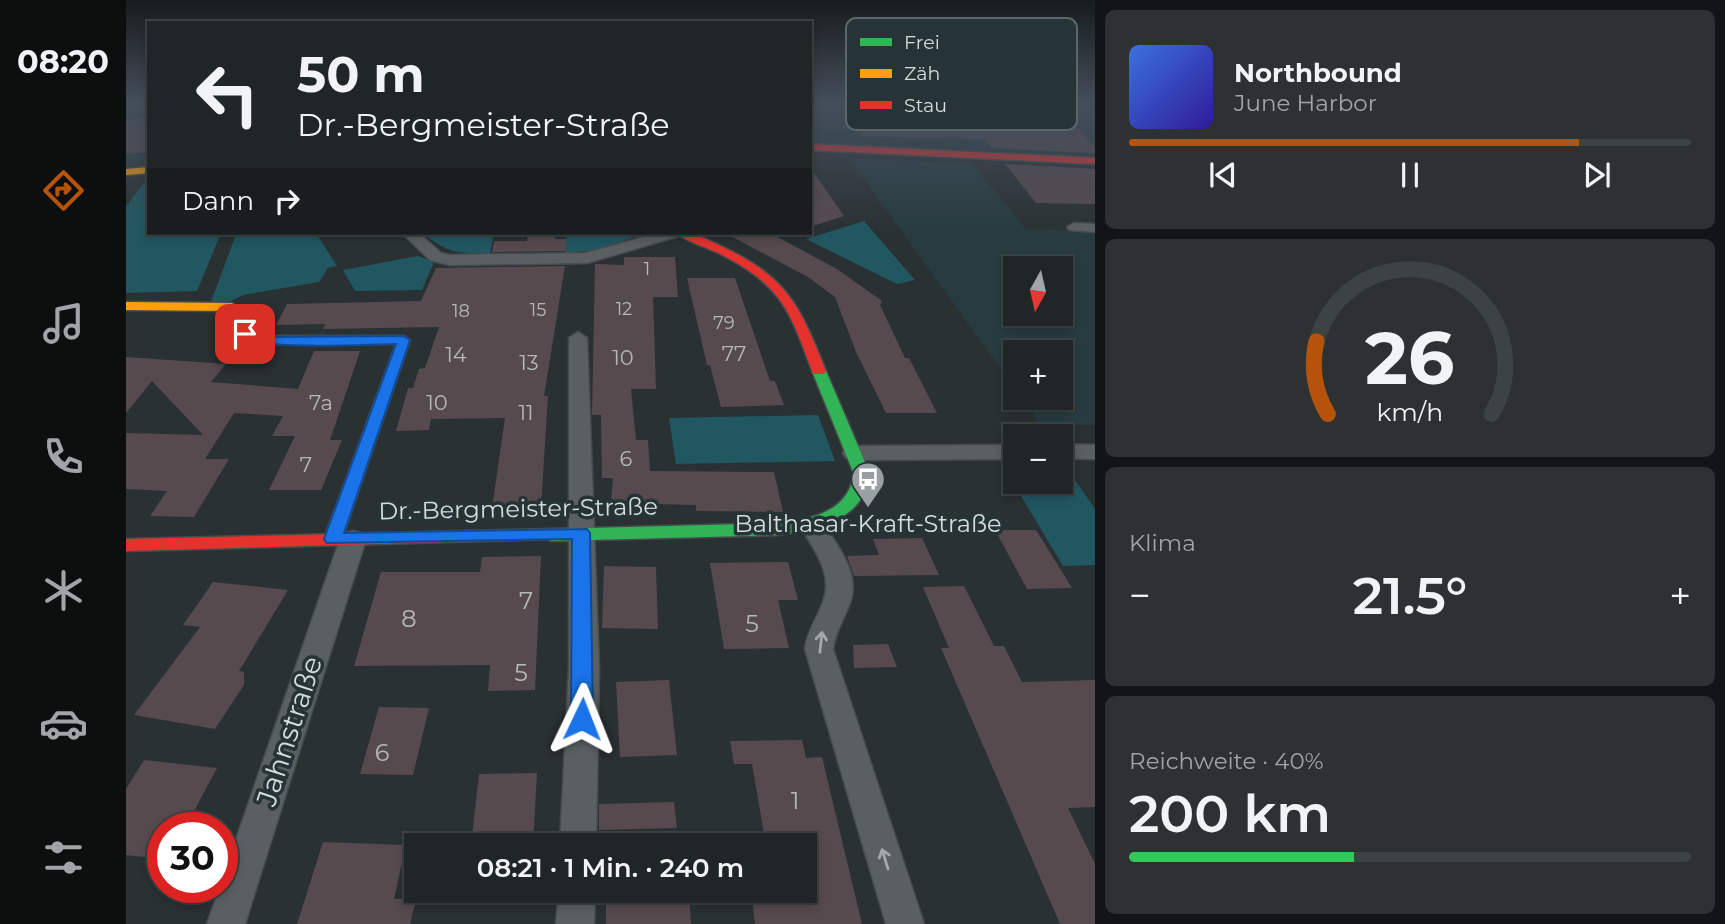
<!DOCTYPE html>
<html lang="de">
<head>
<meta charset="utf-8">
<style>
  body { margin:0; font-family:Montserrat,sans-serif; background:#2d3132; color:#f1f3f6; height:100vh; display:flex; flex-direction:column; font-size:26px; white-space:nowrap }
  * { box-sizing:border-box; margin:0 }
  p { font-size:23px; color:#a2a5a7 }
  .icon { flex:none; width:38px; height:38px; fill:none; stroke:currentColor; stroke-width:2; stroke-linecap:round; stroke-linejoin:round }
  .map { position:relative; flex:1; overflow:hidden }
  .side { display:flex; flex-direction:column; gap:10px; padding:10px; background:#121415; width:630px }
  .side>* { flex:none }
  .banner { position:absolute; left:21px; top:21px; width:665px; height:214px; border-radius:0px; box-shadow:0 4px 10px #0003,0 0 0 2px #3d4243; background:#202526; color:#f1f3f6; overflow:hidden }
  .needle { width:46px; rotate:188deg }
  .buttons { position:absolute; left:877px; top:256px; display:grid; gap:14px }
  .buttons a { display:grid; place-items:center; width:70px; height:70px; border-radius:0px; background:#202526; box-shadow:0 4px 10px #0003,0 0 0 2px #3d4243; font-size:35px }
  .speed { position:absolute; left:21px; top:812px; display:flex; gap:14px; font-size:35px; font-weight:700; text-align:center }
  .speed>* { display:grid; place-content:center; width:91px; height:91px; border-radius:50%; background:#202526; box-shadow:0 4px 10px #0003,0 0 0 2px #3d4243; line-height:1 }
  .speed .limit { border:10px solid #d22; background:#fff; color:#111 }
  .pin { position:absolute; display:grid; place-items:center; width:60px; height:60px; color:#fff; margin:-30px; border-radius:14px; box-shadow:0 4px 10px #0006 }
  .me { position:absolute; width:77px; margin:-38px; rotate:2deg; stroke-linejoin:round; filter:drop-shadow(0 0 5px #0008) }
  .turn { display:flex; align-items:center; gap:24px; height:147px; padding:0 35px; font-size:32px }
  .turn .icon { width:91px; height:91px; stroke-width:2.5 }
  .turn b { display:block; font-size:49px; line-height:60px }
  .then { display:flex; align-items:center; height:66px; padding:0 35px; background:#0003; gap:14px; font-size:26px }
  .big { font-size:52px; font-weight:600; line-height:1.1 }
  .side .tile { flex:1; display:flex; flex-direction:column; justify-content:center; gap:10px; min-width:0; padding:0 24px; border-radius:10px; background:#2d3132 }
  .side .dial { align-items:center; gap:0 }
  .dial svg { height:182px; overflow:visible; fill:none; stroke:#3d4243; stroke-width:7; stroke-linecap:round; text-anchor:middle }
  .dial text { fill:#f1f3f6; stroke:none }
  .song { display:flex; align-items:center; gap:21px }
  .cover { width:84px; height:84px; border-radius:10px; background:linear-gradient(135deg,hsl(220 70% 55%),hsl(250 70% 35%)) }
  .played { height:7px; border-radius:4px; background:linear-gradient(90deg,#b45309 80%,#3d4243 80%) }
  .keys { display:flex; justify-content:space-around; direction:ltr }
  .heat { display:flex; justify-content:space-between; align-items:center; font-size:38px; direction:ltr }
  .charge { height:10px; border-radius:5px; background:linear-gradient(90deg,#34c759 40%,#3d4243 0) }
  .trip { position:absolute; left:278px; top:833px; width:413px; height:70px; border-radius:0px; background:#202526; box-shadow:0 4px 10px #0003,0 0 0 2px #3d4243; font-weight:600; line-height:70px; text-align:center }
  main { display:flex; flex:1; min-height:0 }
  .menu { display:flex; flex-direction:column; width:126px; justify-content:space-around; align-items:center; background:#0d0f0f; color:#a2a5a7 }
  .menu .icon { width:49px; height:49px }
  .menu .active { color:#b45309 }
  .menu b { font-size:32px; color:#f1f3f6 }
  .map>svg:first-child { display:block }
</style>
</head>
<body>
<main>
<nav class="menu">
<b>08:20</b>
<svg class="icon active" aria-label="directions" viewBox="0 0 24 24"><path d="M12 3l9 9-9 9-9-9zM9 14v-3h6M13 9l2 2-2 2"/></svg>
<svg class="icon" aria-label="music" viewBox="0 0 24 24"><path d="M9 18V5l10-2v13"/><circle cx="6" cy="18" r="3"/><circle cx="16" cy="16" r="3"/></svg>
<svg class="icon" aria-label="phone" viewBox="0 0 24 24"><path d="M5 4h4l2 5-3 2q2 4 5 5l2-3 5 2v4C11 20 4 13 5 4z"/></svg>
<svg class="icon" aria-label="climate" viewBox="0 0 24 24"><path d="M12 3v18M4 7l16 10M4 17L20 7"/></svg>
<svg class="icon" aria-label="car" viewBox="0 0 24 24"><path d="M5 17H2v-5l4-1 3-4h7l3 4 3 1v5h-3M9 17h6M6 11h13"/><circle cx="7" cy="17" r="2"/><circle cx="17" cy="17" r="2"/></svg>
<svg class="icon" aria-label="filters" viewBox="0 0 24 24"><path d="M4 7h16M4 17h16"/><circle cx="9" cy="7" r="2"/><circle cx="15" cy="17" r="2"/></svg>
</nav>
<div class="map">
<svg width="969" height="924" viewBox="0 0 969 924">
  <rect width="100%" height="100%" fill="#2a3133"/>
  <g fill="#273b40" fill-rule="evenodd">
    <polygon points="0,103 23,103 23,165 0,167"/>
    <polygon points="684,103 969,103 969,155 684,143"/>
    <path d="M723 158 846 164 900 229 969 231V425H915L895 397H934V352H889V389ZM889 268H934V313H889Z"/>
  </g>
  <g fill="#215761">
    <polygon points="23,181 23,233 95,233 71,291 0,293 0,206 19,182"/>
    <polygon points="738,221 789,280 771,284 680,239"/>
    <polygon points="135,233 190,233 211,266 202,268 193,282 117,295 103,302 85,302 109,237"/>
    <path d="M296 233H368L364 253C332 254 322 253 296 233Z"/>
    <polygon points="440,233 510,233 514,235 472,250 439,253"/>
    <polygon points="292,256 308,262 296,290 229,291 217,270"/>
    <polygon points="692,415 709,461 550,464 543,418"/>
    <polygon points="935,460 969,509 969,565 937,566 874,461 889,461 889,481 934,481"/>
  </g>
  <g fill="#564a4e">
    <polygon points="810,103 929,103 969,147 969,153 866,148 858,139 736,136 729,105 810,108"/>
    <polygon points="23,117 23,152 0,154 0,119"/>
    <polygon points="879,164 969,169 969,204 910,203"/>
    <polygon points="684,167 718,216 684,227"/>
    <polygon points="402,233 429,233 429,239 440,239 440,251 366,252 368,241 401,241"/>
    <polygon points="599,233 644,233 711,269 756,301 754,305 779,358 783,358 811,413 760,413 730,352 709,297 682,277"/>
    <polygon points="498,257 549,257 552,297 527,297 530,389 505,389 510,440 522,440 524,471 648,472 657,512 570,511 570,505 485,503 487,478 476,478 475,415 466,415 469,264 498,265"/>
    <polygon points="439,266 418,396 422,396 415,507 366,508 379,418 305,419 303,430 270,431 282,388 287,388 293,369 299,368 313,327 197,329 199,324 150,325 161,304 295,301 310,268"/>
    <polygon points="561,278 609,278 644,381 649,381 658,405 595,407 584,365 581,365"/>
    <polygon points="188,351 234,351 204,440 216,440 195,490 143,490 169,436 146,436 157,416 108,413 79,459 103,459 68,517 24,516 41,491 0,489 0,433 77,435 26,381 0,413 0,357 100,364 85,382 172,389"/>
    <polygon points="869,530 910,530 946,588 901,589"/>
    <polygon points="796,538 813,575 728,576 721,556 753,555 747,539"/>
    <polygon points="415,556 409,690 362,691 364,665 228,666 255,572 354,572 356,557"/>
    <polygon points="662,562 672,600 652,600 663,648 598,649 584,563"/>
    <polygon points="478,566 530,567 532,629 476,628"/>
    <polygon points="87,582 162,590 113,671 118,672 118,685 89,729 8,715 74,627 57,625"/>
    <polygon points="838,586 868,646 878,646 896,682 969,680 969,807 942,808 969,864 969,924 934,924 815,648 823,648 797,587"/>
    <polygon points="762,644 771,667 728,668 727,645"/>
    <polygon points="543,680 551,755 494,757 490,682"/>
    <polygon points="253,707 303,708 287,775 234,774"/>
    <polygon points="676,740 680,758 696,757 736,924 629,924 625,891 679,891 679,845 640,845 626,764 608,764 604,741"/>
    <polygon points="18,760 91,768 59,828 37,828 37,859 0,855 0,789"/>
    <polygon points="411,773 407,845 345,845 353,774"/>
    <polygon points="548,802 551,828 473,830 473,804"/>
    <polygon points="197,842 280,845 268,899 290,899 284,924 171,924"/>
    <polygon points="480,891 563,891 565,924 480,924"/>
  </g>
  <g fill="none" stroke-linecap="round" stroke-linejoin="round">
    <g stroke="#454c4e" stroke-width="3">
      <g id="street">
        <polygon points="948,223 969,224 969,232 943,230 941,227"/>
        <polygon points="276,233 293,233 315,253 324,255 460,253 532,233 556,233 553,236 461,263 324,265 304,260"/>
        <polygon points="452,332 461,338 473,668 470,845 434,845 443,668 443,338"/>
        <polygon points="934,444 969,445 969,459 934,458"/>
        <polygon points="889,445 889,459 728,460 720,458 717,453 720,448 728,446"/>
        <path d="M685 517 694 519C710 543 735 573 724 603 718 619 709 632 707 649L798 924H760L679 649C681 631 691 619 697 602 708 574 687 547 673 525L676 519Z"/>
        <polygon points="227,531 236,533 240,539 119,924 81,924 94,887 96,887 96,880 214,539 218,533"/>
        <polygon points="433,891 469,891 468,924 430,924"/>
      </g>
    </g>
    <g stroke="#454c4e" stroke-width="3">
      <g id="fast">
        <polygon points="261,336 278,336 284,340 216,539 213,543 201,543 198,539 270,344 256,343 256,337"/>
        <path d="M693 367 700 371 744 474C738 520 692 529 653 535L425 541 416 535 425 529 653 523C686 519 722 512 728 474L686 371Z"/>
      </g>
    </g>
    <g stroke="#454c4e" stroke-width="3">
      <g id="slow">
        <polygon points="23,167 23,173 0,175 0,169"/>
        <polygon points="0,302 106,303 117,311 125,332 139,336 261,336 267,340 261,344 138,344 114,337 103,311 0,310"/>
      </g>
    </g>
    <g stroke="#454c4e" stroke-width="3">
      <g id="jam">
        <polygon points="684,144 969,158 969,164 684,150"/>
        <path d="M551 233C567 232 581 239 597 247 662 278 674 306 700 371L698 374H688L686 371C665 314 657 287 600 257 585 248 564 244 551 233Z"/>
        <polygon points="425,529 434,535 431,539 0,551 0,539"/>
      </g>
    </g>
    <use href="#street" fill="#5a6062" fill-rule="evenodd"/>
    <use href="#fast" fill="#30b455" fill-rule="evenodd"/>
    <use href="#slow" fill="#ff9f0a" fill-rule="evenodd"/>
    <use href="#jam" fill="#e5322d" fill-rule="evenodd"/>
  </g>
  <defs><path id="oneway-shaft" d="M-6 0H5M1.5-3L5.5 0L1.5 3" fill="none" stroke-width="1.6" stroke-linecap="round" stroke-linejoin="round" transform="scale(1.75)"/></defs>
  <g stroke="#a3aaac">
    <use href="#oneway-shaft" transform="translate(695 642) rotate(-84)"/>
    <use href="#oneway-shaft" transform="translate(759 859) rotate(-107)"/>
  </g>
  <linearGradient id="sky" x2="0" y2="1"><stop stop-color="#171b1c"/><stop offset="0.44" stop-color="#444e5b"/><stop offset="1" stop-color="#444e5b" stop-opacity="0"/></linearGradient>
  <rect width="969" height="232" fill="url(#sky)"/>
  <path fill="#1a73e8" stroke="#114b97" stroke-width="2" d="M119 330 147 337 278 336 284 340 218 533 461 529 464 533 467 719 464 725 456 728 448 725 445 719 446 539 201 543 198 539 270 344C239 344 132 352 113 334Z"/>
  <defs>
    <g id="bus-pin" transform="scale(1.75)"><path d="M0 17L-7.5 6A9.5 9.5 0 1 1 7.5 6Z" fill="#98a0a2" stroke="#263437"/><path d="M-5-6H5V4H4V6H2V4H-2V6H-4V4H-5ZM-3.5-4V0h7V-4ZM-3.5 1.2v1.5H-2V1.2ZM2 1.2v1.5H3.5V1.2Z" fill="#fff"/></g>
  </defs>
  <g fill-rule="evenodd">
    <use href="#bus-pin" x="742" y="479"/>
  </g>
  <g text-anchor="middle" stroke-width="7" stroke-linejoin="round" paint-order="stroke">
    <g font-size="18" fill="#b4b8ba">
      <text x="521" y="275">1</text>
      <text x="498" y="315">12</text>
      <text x="412" y="316">15</text>
      <text x="335" y="317">18</text>
      <text x="598" y="329">79</text>
    </g>
    <g font-size="21" fill="#b4b8ba">
      <text x="608" y="361">77</text>
      <text x="330" y="362">14</text>
      <text x="497" y="365">10</text>
      <text x="403" y="370">13</text>
      <text x="195" y="410">7a</text>
      <text x="311" y="410">10</text>
      <text x="400" y="420">11</text>
      <text x="500" y="466">6</text>
      <text x="180" y="472">7</text>
    </g>
    <g font-size="24" fill="#d4dcde" stroke="#263437">
      <text transform="translate(392 509) rotate(-1)" y="8">Dr.-Bergmeister-Straße</text>
    </g>
    <g font-size="24" fill="#d4dcde" stroke="#263437">
      <text x="742" y="532">Balthasar-Kraft-Straße</text>
    </g>
    <g font-size="24" fill="#b4b8ba">
      <text x="400" y="609">7</text>
      <text x="283" y="627">8</text>
      <text x="626" y="632">5</text>
      <text x="395" y="681">5</text>
      <text x="256" y="761">6</text>
      <text x="669" y="809">1</text>
    </g>
    <g font-size="28" fill="#d4dcde" stroke="#263437">
      <text transform="translate(163 731) rotate(-72)" y="10">Jahnstraße</text>
    </g>
  </g>
  <rect x="720" y="18" width="231" height="112" rx="10" fill="#263437" stroke="#5a6669" stroke-width="2"/>
  <rect x="734" y="38" width="32" height="8" fill="#30b455"/>
  <rect x="734" y="69" width="32" height="9" fill="#ff9f0a"/>
  <rect x="734" y="101" width="32" height="8" fill="#e5322d"/>
  <g font-size="19" fill="#d4dcde">
    <text x="778" y="49">Frei</text>
    <text x="778" y="80">Zäh</text>
    <text x="778" y="112">Stau</text>
  </g>
</svg>
<div class="buttons">
<a><svg class="needle" viewBox="-14 -14 28 28"><path d="M0-13l5 13h-10z" fill="#e53935"/><path d="M0 13l5-13h-10z" fill="#a2a5a7"/></svg></a>
<a>+</a>
<a>−</a>
</div>
<div class="speed"><div class="limit">30</div></div>
<div class="pin" style="left:119px;top:334px;background:#d93025"><svg class="icon" aria-label="arrive" viewBox="0 0 24 24"><path d="M6 21V4h12l-3 4 3 4H6"/></svg></div>
<svg class="me" style="left:456px;top:719px" viewBox="-20 -20 40 40"><path d="M0-17L14 15 0 8-14 15z" fill="#1a73e8" stroke="#fff" stroke-width="4"/></svg>
<div class="trip">08:21 · 1 Min. · 240 m</div>
<div class="banner">
<div class="turn"><svg class="icon" aria-label="left" viewBox="0 0 24 24"><path d="M17 20v-9H6M10 6l-5 5 5 5"/></svg><div><b>50 m</b>Dr.-Bergmeister-Straße</div></div>
<div class="then">Dann<svg class="icon" aria-label="right" viewBox="0 0 24 24"><path d="M7 20v-9h11M14 6l5 5-5 5"/></svg></div>
</div>
</div>
<section class="side">
<div class="tile">
<div class="song"><i class="cover"></i><div><b>Northbound</b><p>June Harbor</p></div></div>
<div class="played"></div>
<div class="keys"><svg class="icon" aria-label="previous" viewBox="0 0 24 24"><path d="M18 5L8 12l10 7zM5 5v14"/></svg><svg class="icon" aria-label="pause" viewBox="0 0 24 24"><path d="M8 5v14M16 5v14"/></svg><svg class="icon" aria-label="next" viewBox="0 0 24 24"><path d="M6 5l10 7-10 7zM19 5v14"/></svg></div>
</div>
<div class="tile dial"><svg viewBox="0 0 100 80">
<path d="M14 69A42 42 0 1 1 86 69"/>
<path d="M14 69A42 42 0 0 1 9 37" stroke="#b45309"/>
<text x="50" y="56" font-size="32" font-weight="700">26</text>
<text x="50" y="72" font-size="11">km/h</text>
</svg></div>
<div class="tile"><p>Klima</p>
<div class="heat"><a>−</a><b class="big">21.5°</b><a>+</a></div>
</div>
<div class="tile"><p>Reichweite · 40%</p><b class="big">200 km</b><div class="charge"></div></div>
</section>
</main>
</body>
</html>
